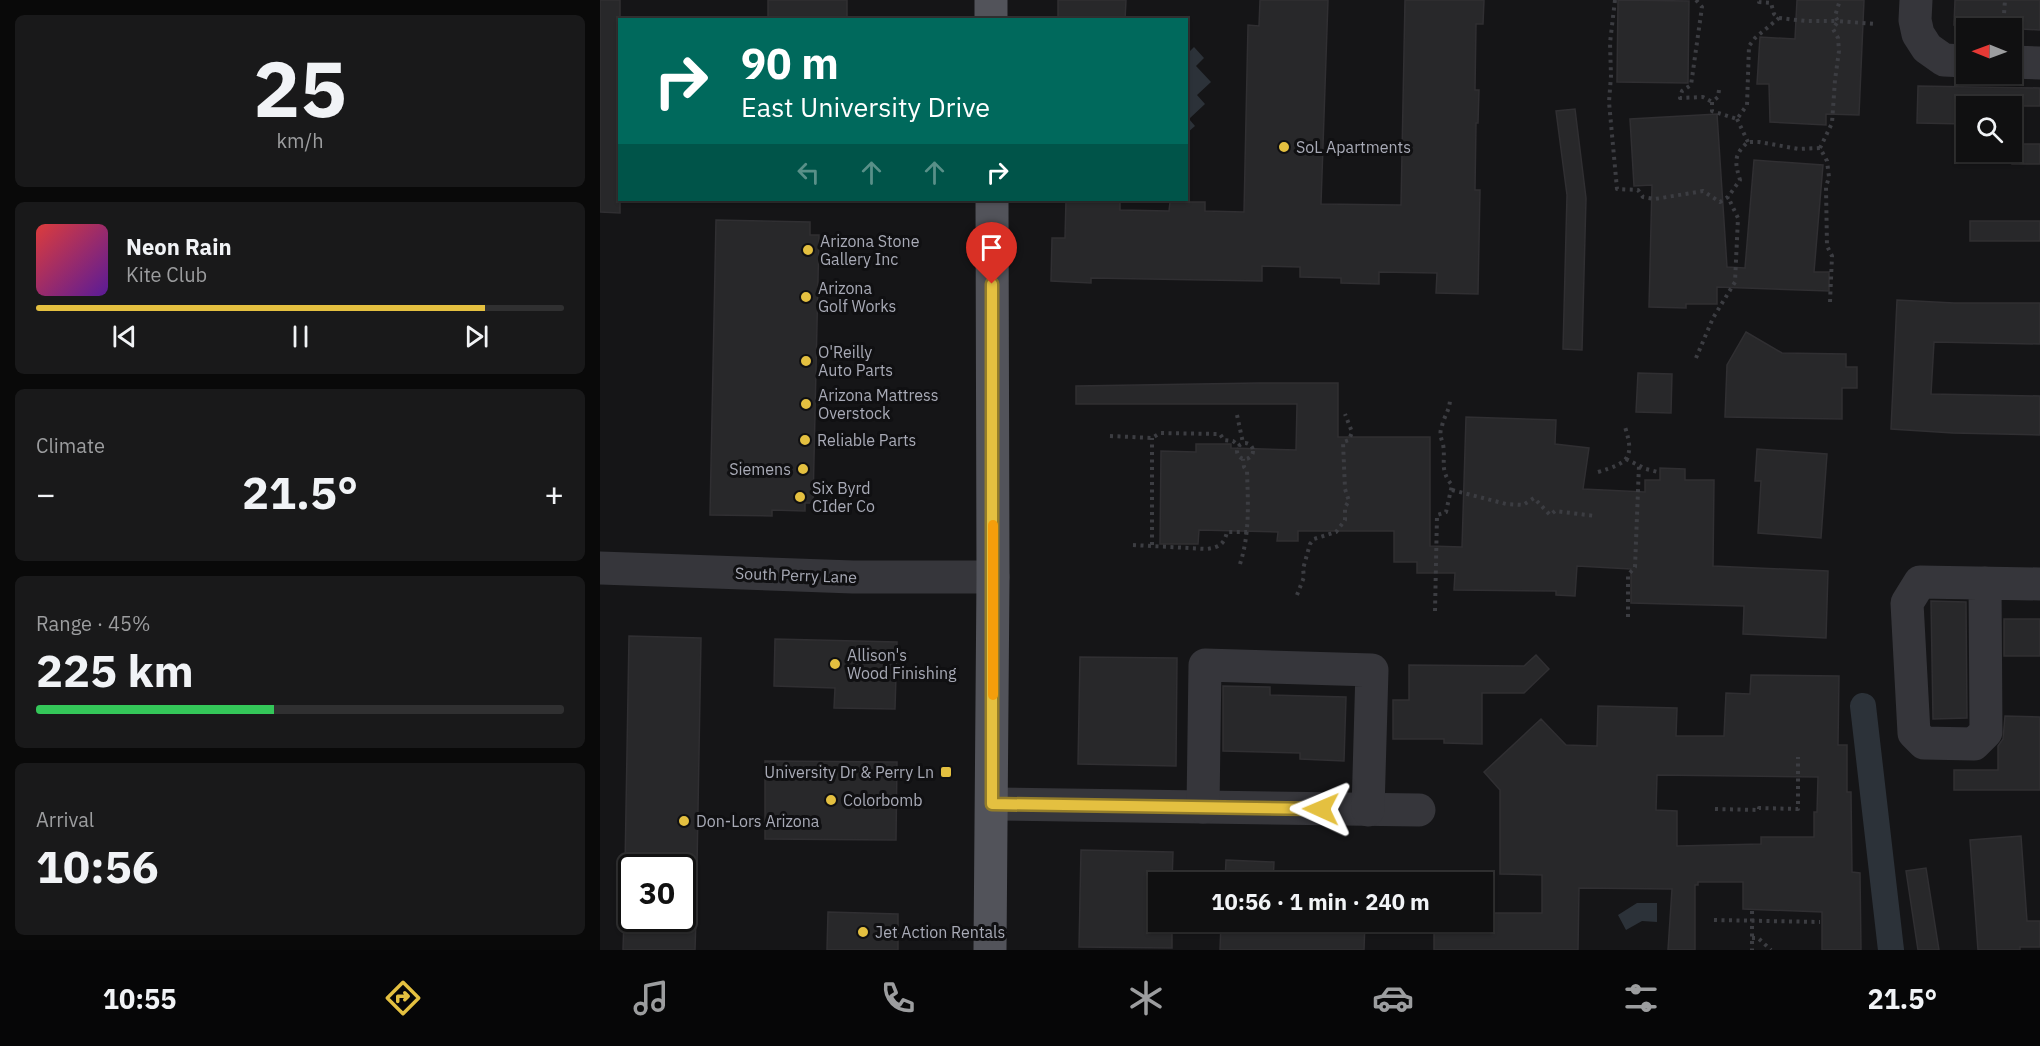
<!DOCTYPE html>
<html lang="en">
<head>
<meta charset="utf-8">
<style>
  body { margin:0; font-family:"IBM Plex Sans",sans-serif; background:#19191a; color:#f1f3f6; height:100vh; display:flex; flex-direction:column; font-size:22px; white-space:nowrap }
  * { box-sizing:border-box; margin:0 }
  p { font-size:20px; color:#9c9d9f }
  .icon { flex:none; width:33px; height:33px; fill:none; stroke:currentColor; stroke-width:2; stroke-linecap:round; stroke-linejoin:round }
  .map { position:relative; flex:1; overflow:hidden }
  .drawer { display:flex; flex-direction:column; gap:15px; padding:15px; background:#090909; width:600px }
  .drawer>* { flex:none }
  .top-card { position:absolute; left:18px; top:18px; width:570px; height:183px; border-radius:0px; box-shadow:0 2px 4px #0004,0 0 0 2px #303031; background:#00695c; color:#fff; overflow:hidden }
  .needle { width:39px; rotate:271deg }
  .buttons { position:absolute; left:1356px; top:18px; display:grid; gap:12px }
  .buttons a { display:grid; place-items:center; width:66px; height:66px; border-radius:0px; background:#101011; box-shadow:0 2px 4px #0004,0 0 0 2px #303031; font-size:30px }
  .speed { position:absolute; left:18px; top:854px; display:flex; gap:12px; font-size:30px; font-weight:700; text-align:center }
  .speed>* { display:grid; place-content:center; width:78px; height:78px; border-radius:50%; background:#101011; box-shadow:0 2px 4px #0004,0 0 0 2px #303031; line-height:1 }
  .speed .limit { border:3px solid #111; border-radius:9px; background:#fff; color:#111 }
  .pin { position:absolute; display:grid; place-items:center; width:51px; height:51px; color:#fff; margin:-62px -26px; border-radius:50% 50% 50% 0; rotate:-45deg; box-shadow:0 0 6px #0007 }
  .pin .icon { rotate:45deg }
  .me { position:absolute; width:66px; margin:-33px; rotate:271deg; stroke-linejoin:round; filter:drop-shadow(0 0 4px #0008) }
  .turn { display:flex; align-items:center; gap:21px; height:126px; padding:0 24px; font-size:27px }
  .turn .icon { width:78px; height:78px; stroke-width:2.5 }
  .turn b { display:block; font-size:42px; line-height:51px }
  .lanes { display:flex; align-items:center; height:57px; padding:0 24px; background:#0003; justify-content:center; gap:30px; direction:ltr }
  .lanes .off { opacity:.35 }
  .big { font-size:45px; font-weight:800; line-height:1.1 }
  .drawer .widget { flex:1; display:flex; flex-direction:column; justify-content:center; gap:9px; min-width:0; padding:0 21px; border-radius:9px; background:#19191a }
  .drawer .dial { align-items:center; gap:0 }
  .dial b { font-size:78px; line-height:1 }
  .song { display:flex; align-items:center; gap:18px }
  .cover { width:72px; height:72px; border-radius:9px; background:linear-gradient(135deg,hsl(0 70% 55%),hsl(270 70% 35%)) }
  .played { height:6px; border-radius:3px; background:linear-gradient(90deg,#e4c040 85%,#303031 85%) }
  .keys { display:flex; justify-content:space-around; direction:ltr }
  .heat { display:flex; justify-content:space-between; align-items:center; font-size:33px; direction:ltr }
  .charge { height:9px; border-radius:4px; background:linear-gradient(90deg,#34c759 45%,#303031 0) }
  .trip { position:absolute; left:548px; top:872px; width:345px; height:60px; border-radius:0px; background:#101011; box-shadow:0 2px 4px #0004,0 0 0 2px #303031; font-weight:800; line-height:60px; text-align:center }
  .tab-bar { display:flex; height:96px; justify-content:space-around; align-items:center; background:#060607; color:#9c9d9f }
  .tab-bar .icon { width:42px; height:42px }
  .tab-bar .active { color:#e4c040 }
  .tab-bar b { font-size:27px; color:#f1f3f6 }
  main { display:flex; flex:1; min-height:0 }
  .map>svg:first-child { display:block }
</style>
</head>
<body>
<main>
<section class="drawer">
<div class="widget dial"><b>25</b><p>km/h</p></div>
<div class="widget">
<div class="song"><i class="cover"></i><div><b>Neon Rain</b><p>Kite Club</p></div></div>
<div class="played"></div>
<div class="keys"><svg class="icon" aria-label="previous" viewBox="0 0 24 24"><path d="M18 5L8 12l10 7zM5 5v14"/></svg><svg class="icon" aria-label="pause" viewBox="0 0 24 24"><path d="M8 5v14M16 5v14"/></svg><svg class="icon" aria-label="next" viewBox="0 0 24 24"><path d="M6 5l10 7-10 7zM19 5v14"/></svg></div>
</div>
<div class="widget"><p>Climate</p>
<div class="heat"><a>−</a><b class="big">21.5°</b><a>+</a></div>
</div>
<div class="widget"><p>Range · 45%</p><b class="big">225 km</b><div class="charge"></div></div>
<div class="widget"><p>Arrival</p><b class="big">10:56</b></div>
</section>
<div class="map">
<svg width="1440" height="950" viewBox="0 0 1440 950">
  <rect width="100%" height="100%" fill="#151517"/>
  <g fill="#2c3239">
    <polygon points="594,47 604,58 596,66 611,82 597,95 605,104 589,119 595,126 587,133 587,54"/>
    <polygon points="1037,903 1057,903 1057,922 1042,921 1026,930 1018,915"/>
  </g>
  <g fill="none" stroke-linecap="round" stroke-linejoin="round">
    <polyline stroke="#2c3239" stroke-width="26" points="1263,706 1291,950"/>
  </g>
  <g fill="#28282a" stroke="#302f32" stroke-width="1.5" fill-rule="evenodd">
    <polygon points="0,0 20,0 20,213 0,212"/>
    <rect x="168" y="0" width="79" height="20"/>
    <polygon points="458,0 526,0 525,20 458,20"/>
    <polygon points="660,0 728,0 721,204 801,205 805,0 884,0 883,24 876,24 875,90 879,90 878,123 876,123 875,190 880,190 878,294 836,293 837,273 779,272 779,284 741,283 741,278 700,277 700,267 662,266 662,281 491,278 491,283 451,281 452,238 465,238 466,200 520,200 520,210 569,211 570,202 605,202 605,211 644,212 648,25 659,26"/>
    <polygon points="1018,0 1089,1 1088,83 1017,82"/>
    <polygon points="1197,0 1264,0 1259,115 1226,114 1226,125 1170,122 1169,84 1157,84 1160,37 1195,39"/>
    <polygon points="1355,0 1440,0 1440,30 1354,25"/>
    <polygon points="1318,86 1440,88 1440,106 1366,106 1366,124 1317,123"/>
    <polygon points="975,109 986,198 982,350 963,349 967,195 956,111"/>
    <polygon points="1117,114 1127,267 1145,268 1154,160 1223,165 1214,272 1229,272 1229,291 1117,287 1117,304 1086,304 1086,308 1049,307 1052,185 1034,186 1030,119"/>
    <rect x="1412" y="144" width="28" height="20"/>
    <polygon points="116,220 210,222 210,235 219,235 213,503 205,503 205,511 172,510 172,516 110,515"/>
    <rect x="1370" y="221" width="70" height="20"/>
    <polygon points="1297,300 1354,303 1440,303 1440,344 1334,342 1331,394 1440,396 1440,435 1353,433 1291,429"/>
    <polygon points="1146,332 1182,353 1246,354 1246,367 1257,367 1257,388 1242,388 1242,419 1125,417 1127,365"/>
    <polygon points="1038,373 1072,374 1071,413 1036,412"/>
    <polygon points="659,383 738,383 738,437 830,437 830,546 862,547 866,417 956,420 955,444 989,448 983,489 1045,492 1045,480 1060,480 1060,468 1085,469 1085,480 1114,480 1113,566 1228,571 1226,638 1143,634 1144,606 1031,603 1031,569 977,566 975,596 956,595 956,591 854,590 855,573 817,573 817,562 794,562 794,531 698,531 698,541 677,541 678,532 599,530 598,544 560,544 561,451 596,452 596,444 631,444 631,448 696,450 697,404 476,404 476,386"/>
    <polygon points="1157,449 1227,454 1221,538 1158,533 1161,481 1155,481"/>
    <polygon points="1331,601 1366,602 1367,718 1333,719"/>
    <rect x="1404" y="619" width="36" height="37"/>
    <polygon points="29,636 101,638 97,867 25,867"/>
    <polygon points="175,639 297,642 295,709 234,708 235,688 174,686"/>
    <polygon points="936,655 949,669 924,693 882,693 882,744 844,743 844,739 793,739 793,700 809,700 809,665 924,666"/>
    <polygon points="480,657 577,658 576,766 478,764"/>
    <path d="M1151 675 1239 676 1238 745H1247V792H1251L1252 872 1260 873 1261 950H1222V912L1143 909V882H1098V885H1095V950H1068L1072 889 979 888 978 950H834V921H882V913H942V875L900 874V790L884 772 941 719 966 745 997 746 998 706 1077 708 1076 736H1124L1126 693 1150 694ZM1057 775 1218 777 1217 812H1214V837H1161V844L1077 846V811L1056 810Z"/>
    <polygon points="623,686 670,687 670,695 746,697 744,761 700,759 700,753 623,751"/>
    <polygon points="1405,716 1440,717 1440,790 1354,790 1354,770 1398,770 1398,746 1403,739"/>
    <polygon points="165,761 297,762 296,840 165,839"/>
    <polygon points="1421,836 1427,921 1440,921 1440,947 1420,947 1420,950 1378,950 1370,840"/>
    <polygon points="481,850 573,852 572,882 558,882 558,921 572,921 572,948 479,947"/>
    <polygon points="626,860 674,862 673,882 625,882"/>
    <polygon points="1326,868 1339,950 1318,950 1306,871"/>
    <polygon points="228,912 298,914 298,950 227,950"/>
    <polygon points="24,918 96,918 95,950 23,950"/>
    <polygon points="646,921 765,921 764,950 620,950 621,923 646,923"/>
  </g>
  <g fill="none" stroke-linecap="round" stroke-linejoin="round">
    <g stroke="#3c3d42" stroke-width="4" stroke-dasharray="3 4.5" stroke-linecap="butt">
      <path d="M1015 0 1010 43 1011 76 1009 102 1017 189 1038 190 1043 197 1055 199 1103 191 1120 202 1128 197 1140 180C1135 163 1133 155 1148 142H1159L1199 149 1220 148"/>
      <polyline points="1096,0 1102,7 1091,85 1082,91 1080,98 1103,97 1112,102"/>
      <polyline points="1179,18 1206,21 1238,21 1235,16 1240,0"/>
      <polyline points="1403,28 1405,0"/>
      <polyline points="1119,90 1118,97 1112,102 1112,111 1137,119 1147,105 1149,46 1155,38 1179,18 1174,14 1171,3 1159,2 1159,0"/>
      <polyline points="1137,119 1148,142"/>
      <polyline points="1230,302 1232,256 1227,246 1226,187 1229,177 1227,161 1220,148 1232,123 1235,80 1239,51 1238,38 1233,29 1238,21 1275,24"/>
      <polyline points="1096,358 1113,318 1135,282 1138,218 1128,197"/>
      <polyline points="637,415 643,443"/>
      <polyline points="510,436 552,438 560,433 620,434 624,440 633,441 639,446"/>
      <circle cx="645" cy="451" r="8"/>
      <polyline points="1026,459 1046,469 1058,472"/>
      <path d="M998 472C1028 463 1035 458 1025 427"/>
      <polyline points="852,490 906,504 923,505 934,498 950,515 955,511 995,516"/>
      <path d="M533 545 607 549C620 547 624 544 627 532H647"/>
      <polyline points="552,545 552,438"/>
      <path d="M640 564C650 533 648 503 647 471L644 467 643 459"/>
      <polyline points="697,595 704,577 703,569 710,544 714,539 736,532 745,520 745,507 749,501 745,489 743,442 749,440 752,432 745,414"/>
      <path d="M835 611 837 515 846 512 852 485C839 470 846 461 843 444 841 438 839 433 842 426 844 416 850 410 850 399"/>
      <polyline points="1028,617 1028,575 1035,567 1039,465"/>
      <polyline points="1115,809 1159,810 1159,808 1198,809 1198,757"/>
      <polyline points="1152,911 1152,950"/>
      <polyline points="1114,920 1220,922"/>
      <polyline points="1152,938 1158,938 1171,950"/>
    </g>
    <g stroke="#36363b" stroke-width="33">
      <polyline points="1316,0 1315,20 1318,34 1327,48 1344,60 1366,61"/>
      <polyline points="1412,62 1440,63"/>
      <polyline points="0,568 253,577 393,577"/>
      <polyline points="1385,583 1386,732 1374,744 1324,743 1314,733 1307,603 1320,582 1440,584"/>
      <polyline points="392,804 819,810"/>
      <polyline points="603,807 605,665 772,670 768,810"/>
    </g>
    <g stroke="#52535a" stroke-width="33">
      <polyline points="391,0 391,20"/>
      <polyline points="390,950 393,577 392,200"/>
    </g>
  </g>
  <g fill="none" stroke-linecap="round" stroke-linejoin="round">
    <g stroke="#947d2a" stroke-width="15">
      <polyline id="route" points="392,284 392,804 721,809"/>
    </g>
    <use href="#route" stroke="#e4c040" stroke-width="10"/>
    <polyline stroke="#f59e0b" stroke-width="10" points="393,695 393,525"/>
  </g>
  <g fill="#e4c040" stroke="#101012" stroke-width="2">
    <circle cx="684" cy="147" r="6"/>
    <circle cx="208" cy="250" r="6"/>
    <circle cx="206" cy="297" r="6"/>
    <circle cx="206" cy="361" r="6"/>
    <circle cx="206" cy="404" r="6"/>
    <circle cx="205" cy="440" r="6"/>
    <circle cx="203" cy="469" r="6"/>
    <circle cx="200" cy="497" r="6"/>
    <circle cx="235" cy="664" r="6"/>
    <rect x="340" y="766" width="12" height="12" rx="3"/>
    <circle cx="231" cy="800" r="6"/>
    <circle cx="84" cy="821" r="6"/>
    <circle cx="263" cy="932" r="6"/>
  </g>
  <g text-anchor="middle" stroke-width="6" stroke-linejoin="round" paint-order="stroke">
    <g font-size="16" fill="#a8aab6" stroke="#101012" text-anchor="start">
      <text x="696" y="153">SoL Apartments</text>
      <text x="220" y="247">Arizona Stone<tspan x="220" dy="18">Gallery Inc</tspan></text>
      <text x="218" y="294">Arizona<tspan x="218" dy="18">Golf Works</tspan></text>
      <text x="218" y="358">O'Reilly<tspan x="218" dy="18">Auto Parts</tspan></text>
      <text x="218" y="401">Arizona Mattress<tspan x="218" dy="18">Overstock</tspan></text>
      <text x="217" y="446">Reliable Parts</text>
      <text x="191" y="475" text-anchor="end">Siemens</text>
      <text x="212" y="494">Six Byrd<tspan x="212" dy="18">CIder Co</tspan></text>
      <text x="247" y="661">Allison's<tspan x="247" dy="18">Wood Finishing</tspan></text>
      <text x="334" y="778" text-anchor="end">University Dr &amp; Perry Ln</text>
      <text x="243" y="806">Colorbomb</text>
      <text x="96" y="827">Don-Lors Arizona</text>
      <text x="275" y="938">Jet Action Rentals</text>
    </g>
    <g font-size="16" fill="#a8aab6" stroke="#101012">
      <text transform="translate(196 575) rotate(2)" y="6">South Perry Lane</text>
    </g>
  </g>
</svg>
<div class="buttons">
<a><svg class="needle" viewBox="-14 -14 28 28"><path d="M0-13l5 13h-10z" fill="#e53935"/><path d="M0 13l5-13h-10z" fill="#9c9d9f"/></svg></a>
<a><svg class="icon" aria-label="search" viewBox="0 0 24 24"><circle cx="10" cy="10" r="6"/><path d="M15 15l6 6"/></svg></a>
</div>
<div class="speed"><div class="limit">30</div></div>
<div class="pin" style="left:392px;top:284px;background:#d93025"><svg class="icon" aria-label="arrive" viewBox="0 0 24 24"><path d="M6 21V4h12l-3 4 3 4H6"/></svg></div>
<svg class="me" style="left:721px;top:809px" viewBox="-20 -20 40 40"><path d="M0-17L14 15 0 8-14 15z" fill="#e4c040" stroke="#fff" stroke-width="4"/></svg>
<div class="trip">10:56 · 1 min · 240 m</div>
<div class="top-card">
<div class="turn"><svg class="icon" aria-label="right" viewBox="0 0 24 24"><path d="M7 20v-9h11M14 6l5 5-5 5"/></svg><div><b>90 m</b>East University Drive</div></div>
<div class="lanes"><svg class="icon off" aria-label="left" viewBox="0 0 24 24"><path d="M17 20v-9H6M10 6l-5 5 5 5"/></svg><svg class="icon off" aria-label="ahead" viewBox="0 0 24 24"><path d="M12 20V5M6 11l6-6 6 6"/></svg><svg class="icon off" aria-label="ahead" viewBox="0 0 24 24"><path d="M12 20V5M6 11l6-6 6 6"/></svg><svg class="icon" aria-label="right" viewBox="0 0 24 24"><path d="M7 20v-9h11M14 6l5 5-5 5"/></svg></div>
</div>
</div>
</main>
<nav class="tab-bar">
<b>10:55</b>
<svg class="icon active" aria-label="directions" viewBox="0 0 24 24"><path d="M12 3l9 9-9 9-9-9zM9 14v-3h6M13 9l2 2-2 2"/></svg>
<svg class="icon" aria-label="music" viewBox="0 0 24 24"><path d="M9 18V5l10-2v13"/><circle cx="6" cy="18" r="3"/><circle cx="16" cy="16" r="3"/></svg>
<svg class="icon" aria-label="phone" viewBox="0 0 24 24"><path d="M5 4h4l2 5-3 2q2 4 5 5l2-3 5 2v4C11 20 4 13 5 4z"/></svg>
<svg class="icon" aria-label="climate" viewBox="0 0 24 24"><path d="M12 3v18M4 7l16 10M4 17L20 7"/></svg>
<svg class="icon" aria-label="car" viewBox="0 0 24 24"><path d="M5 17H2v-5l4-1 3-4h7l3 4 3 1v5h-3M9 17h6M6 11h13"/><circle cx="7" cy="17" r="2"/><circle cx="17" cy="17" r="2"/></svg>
<svg class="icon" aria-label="filters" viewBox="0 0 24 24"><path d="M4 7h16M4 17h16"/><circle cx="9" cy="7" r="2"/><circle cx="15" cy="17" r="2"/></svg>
<b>21.5°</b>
</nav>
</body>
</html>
